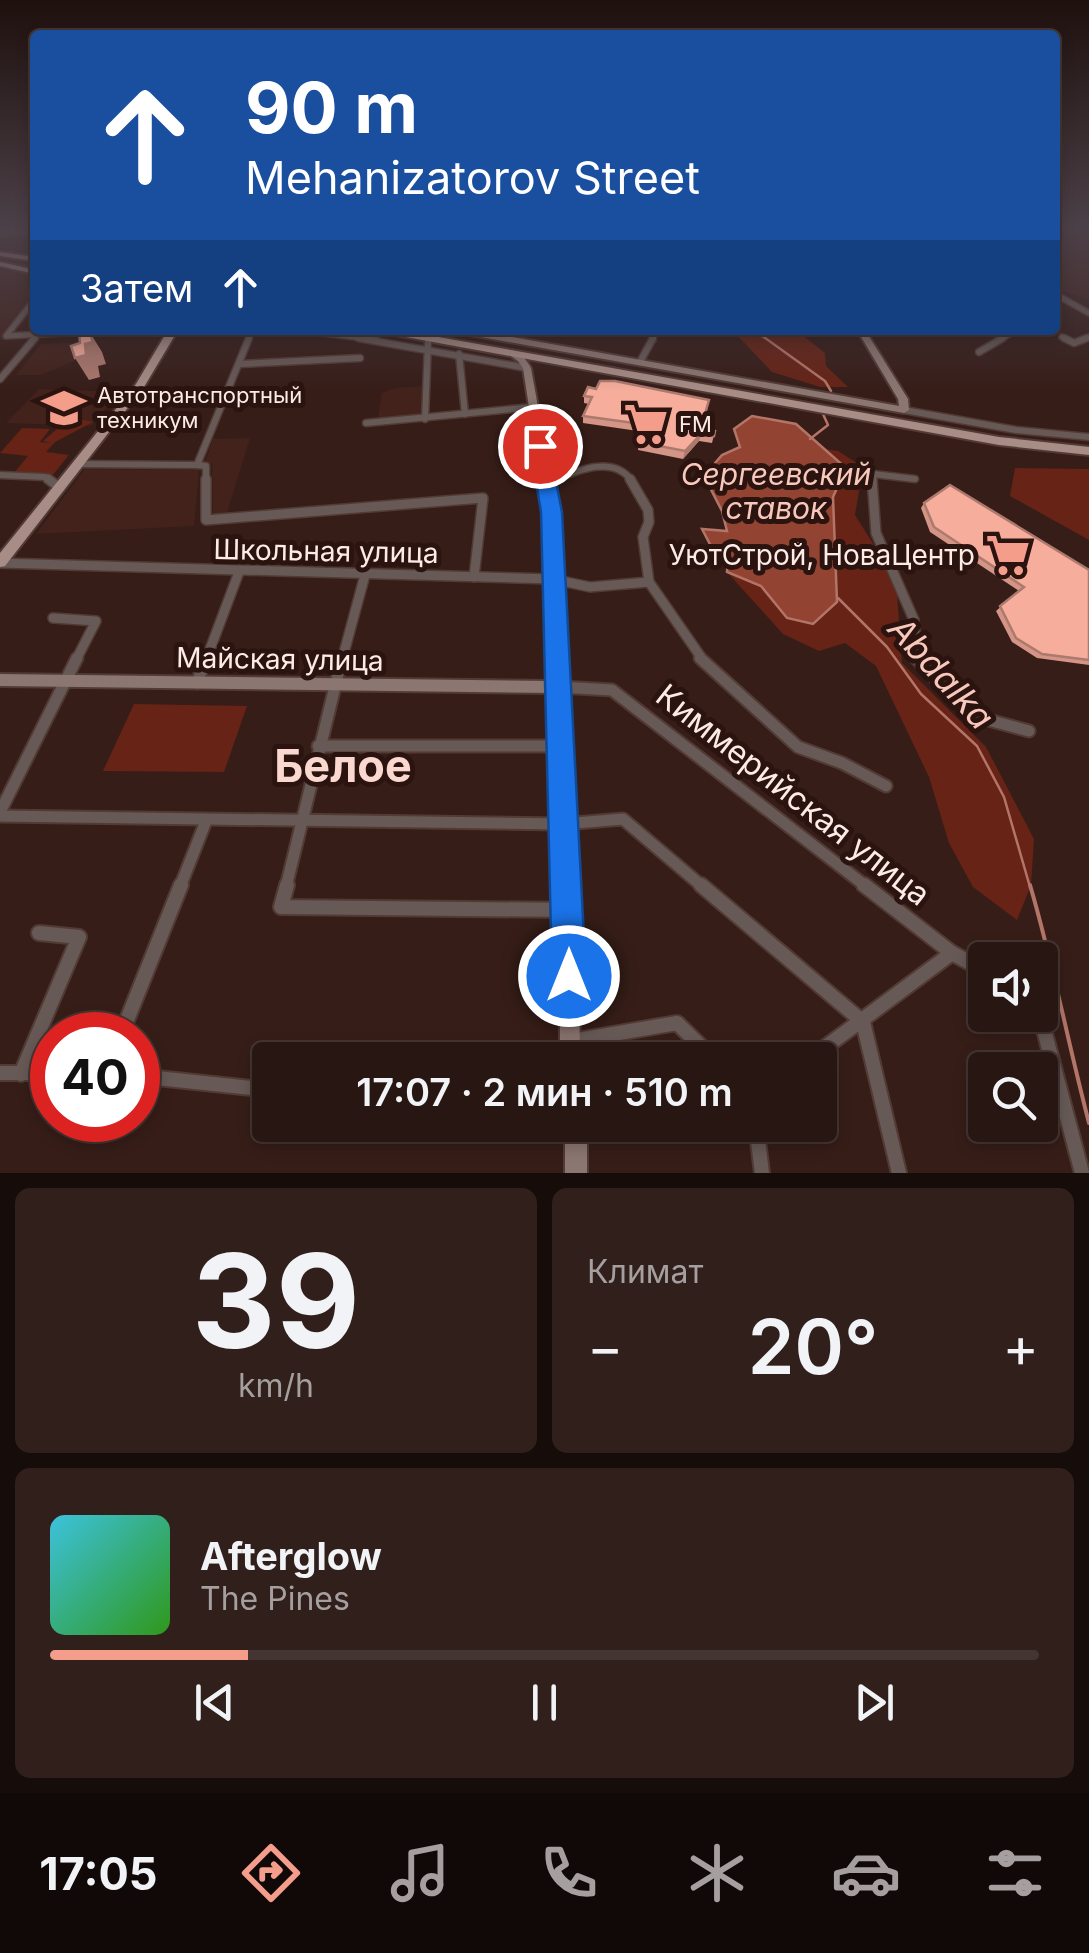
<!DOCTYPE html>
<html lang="ru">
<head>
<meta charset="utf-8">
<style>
  body { margin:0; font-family:Inter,sans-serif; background:#301f1b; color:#f1f3f6; height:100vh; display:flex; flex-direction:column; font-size:38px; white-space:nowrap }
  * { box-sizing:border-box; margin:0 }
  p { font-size:32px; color:#a59f9f }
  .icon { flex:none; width:55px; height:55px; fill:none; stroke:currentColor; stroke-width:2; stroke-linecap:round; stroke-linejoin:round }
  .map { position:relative; height:1173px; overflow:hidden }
  .side { display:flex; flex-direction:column; gap:15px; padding:15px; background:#160c0a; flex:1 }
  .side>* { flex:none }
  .banner { position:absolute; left:30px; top:30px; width:1030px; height:305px; border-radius:10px; box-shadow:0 5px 15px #0003,0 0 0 2px #443532; background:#1a4fa0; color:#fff; overflow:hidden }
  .controls { position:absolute; left:968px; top:942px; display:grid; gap:20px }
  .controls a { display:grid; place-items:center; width:90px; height:90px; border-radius:10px; background:#281612; box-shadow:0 5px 15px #0003,0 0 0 2px #443532; font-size:50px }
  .speed { position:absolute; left:30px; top:1012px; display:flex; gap:20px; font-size:50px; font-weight:700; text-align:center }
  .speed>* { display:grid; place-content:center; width:130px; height:130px; border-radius:50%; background:#281612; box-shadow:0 5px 15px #0003,0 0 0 2px #443532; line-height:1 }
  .speed .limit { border:15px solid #d22; background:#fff; color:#111 }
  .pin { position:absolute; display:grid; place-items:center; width:85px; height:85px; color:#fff; margin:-42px; border:5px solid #fff; border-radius:50%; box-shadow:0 2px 10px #0007 }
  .me { position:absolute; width:110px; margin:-55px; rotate:0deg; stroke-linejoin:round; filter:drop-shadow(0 0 8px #0008) }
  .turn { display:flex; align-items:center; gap:35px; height:210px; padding:0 50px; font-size:45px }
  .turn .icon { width:130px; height:130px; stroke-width:2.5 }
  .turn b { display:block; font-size:70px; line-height:85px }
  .then { display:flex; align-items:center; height:95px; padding:0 50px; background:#0003; gap:20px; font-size:38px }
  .big { font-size:75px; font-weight:600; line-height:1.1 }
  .side .tile { flex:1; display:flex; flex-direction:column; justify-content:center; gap:15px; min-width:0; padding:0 35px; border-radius:15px; background:#301f1b }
  .side .dial { align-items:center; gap:0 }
  .dial b { font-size:130px; line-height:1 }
  .song { display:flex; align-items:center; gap:30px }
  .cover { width:120px; height:120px; border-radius:15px; background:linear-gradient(135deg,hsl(190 70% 55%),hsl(110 70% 35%)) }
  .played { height:10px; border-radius:5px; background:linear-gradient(90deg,#f49d8b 20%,#443532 20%) }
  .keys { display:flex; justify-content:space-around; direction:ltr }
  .heat { display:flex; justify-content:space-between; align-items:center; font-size:55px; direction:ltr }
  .side .tiles { flex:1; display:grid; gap:15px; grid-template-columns:1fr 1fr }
  .tile:last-child { grid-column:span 2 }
  .trip { position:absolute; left:252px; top:1042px; width:585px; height:100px; border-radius:10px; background:#281612; box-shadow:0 5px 15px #0003,0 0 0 2px #443532; font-weight:600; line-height:100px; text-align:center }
  .tab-bar { display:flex; height:160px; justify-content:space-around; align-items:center; background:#100907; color:#a59f9f }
  .tab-bar .icon { width:70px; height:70px }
  .tab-bar .on { color:#f49d8b }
  .tab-bar b { font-size:45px; color:#f1f3f6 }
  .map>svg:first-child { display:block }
</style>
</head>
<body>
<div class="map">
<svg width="1089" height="1173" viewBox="0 0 1089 1173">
  <rect width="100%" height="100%" fill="#361d18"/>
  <g fill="#42221b">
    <polygon points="1055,228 1078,228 1089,251 1089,300 1055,288"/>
    <polygon points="0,264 35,273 35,310 7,339 0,340"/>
    <polygon points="88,342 74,361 41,375 16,375 41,344"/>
    <polygon points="426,386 423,415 378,418 382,393 395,388"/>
    <polygon points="39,389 120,392 91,426 6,423"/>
    <polygon points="250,438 226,516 213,515 212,464 205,463 213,439"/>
    <polygon points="85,469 199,470 194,526 36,534"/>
  </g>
  <g fill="#662316">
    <polygon points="732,330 796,330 825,353 826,366 848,387 820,387 772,372"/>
    <polygon points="71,417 93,422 55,442 46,452 69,455 51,477 42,473 14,473 28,456 0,453 22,428 50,429 40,442 51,443 43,441"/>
    <polygon points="824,449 838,451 863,467 855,515 896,580 902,663 986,747 1034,839 1031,885 1017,920 973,887 949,843 929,777 876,666 845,643 819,651 783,634 727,572 761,586 788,618 833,537 833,497 846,468"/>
    <polygon points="1015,468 1089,469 1089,540 1010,496"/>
    <polygon points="134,704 247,706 224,772 103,771"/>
  </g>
  <polygon fill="#934332" stroke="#b37568" stroke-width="2.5" points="752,416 796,424 846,468 833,497 837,602 813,624 787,618 761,586 727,572 728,556 712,548 702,529 727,531 722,511 704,476 722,455 740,447 734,429"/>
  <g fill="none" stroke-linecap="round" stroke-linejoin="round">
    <g stroke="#b37568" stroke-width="2.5">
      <polyline points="754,330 825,381 831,391"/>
      <polyline points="810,439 828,425 823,414"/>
      <polyline points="838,598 887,647 921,694 977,746 1004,797 1030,887"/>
    </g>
    <path stroke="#b37568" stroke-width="4" d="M1030 885C1053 963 1068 1043 1089 1123"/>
    <g stroke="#523a35" stroke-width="8">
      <g id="street-far4">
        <polyline points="0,233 35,232"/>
        <polyline points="1055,294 1089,313"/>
        <polyline points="35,299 6,336 119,330"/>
        <polyline points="301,330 377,340"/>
        <polyline points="651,330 653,340"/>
        <polyline points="1062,337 1069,340"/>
        <polyline points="32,340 36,336"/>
        <polyline points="248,340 252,330"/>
        <polyline points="999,340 1016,330"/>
        <polyline points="1081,340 1089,337"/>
      </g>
    </g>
    <g stroke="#523a35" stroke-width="9">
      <g id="street-far3">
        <polyline points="358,338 527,368"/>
        <polyline points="1064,338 1074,343 1087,338"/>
        <polyline points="979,352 1003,338"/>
        <polyline points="459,354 465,414"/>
        <polyline points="640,362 653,338"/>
        <polyline points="239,364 360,358"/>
        <polyline points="0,379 35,338"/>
        <polyline points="904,410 1016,430 1089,437"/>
        <polyline points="425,419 428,342"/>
        <polyline points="366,423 533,407"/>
        <polyline points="78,464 197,465"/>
        <polyline points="0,475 45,477 51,481"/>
        <polyline points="206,481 206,466 197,465 249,338"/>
        <path d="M552 481C576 471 613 454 632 481"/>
        <polyline points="872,481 873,474 915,479"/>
      </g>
    </g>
    <g stroke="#523a35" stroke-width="12">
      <g id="street-far2">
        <polyline points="48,479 60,488"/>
        <polyline points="206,479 206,520 483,498 474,577"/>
        <polyline points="630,479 648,510 649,522 643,537 649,582 703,660"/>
        <polyline points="872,479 876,533 914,620 917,660"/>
        <polyline points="548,483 558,479"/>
        <polyline points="0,563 552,579 590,587 649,582"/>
        <polyline points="53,618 96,621 76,660"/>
        <polyline points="206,660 239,572"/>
        <polyline points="342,660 365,575"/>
      </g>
    </g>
    <g stroke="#523a35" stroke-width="15">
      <g id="street-far1">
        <polyline points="700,658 798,747 842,763 886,786"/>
        <polyline points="916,658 970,715 1029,731"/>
        <polyline points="197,683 206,658"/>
        <polyline points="560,687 612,690 867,887"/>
        <polyline points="318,746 561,746"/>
        <polyline points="0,812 77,658"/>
        <polyline points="0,816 563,824 623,819 703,887"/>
        <polyline points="180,887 206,821"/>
        <polyline points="286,887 342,658"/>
      </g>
    </g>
    <g stroke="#523a35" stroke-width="18">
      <g id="street">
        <polyline points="287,885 281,907 569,910"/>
        <polyline points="701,885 863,1022 899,1173"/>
        <polyline points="864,885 952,953 985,971"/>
        <polyline points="1040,1015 1082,1173"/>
        <polyline points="121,1035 181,885"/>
        <polyline points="572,1041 677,1023 715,1060"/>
        <polyline points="808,1060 952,953"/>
        <polyline points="0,1073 52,1073"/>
        <polyline points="21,1074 79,937 39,933"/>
        <polyline points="138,1076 270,1090"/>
        <polyline points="756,1125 762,1173"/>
      </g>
    </g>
    <g stroke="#523a35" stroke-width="4">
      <g id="secondary">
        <polygon points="455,330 473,330 899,406 898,399 857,330 865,330 908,399 909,410 904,413 459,333"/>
        <path d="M508 350C519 349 526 359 531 368L557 512 578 910 580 1060H560V910L552 693 0 686V674L552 681 545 512 523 368 518 361 508 354Z"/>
        <rect x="565" y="1125" width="22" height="48"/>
      </g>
    </g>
    <g stroke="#523a35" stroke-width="4">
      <g id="primary">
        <polygon points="0,252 35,257 35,261 0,256"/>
        <polygon points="0,262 35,270 35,274 0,266"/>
        <polygon points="168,330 178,330 144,387 5,566 0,567 0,553 136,384"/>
        <polygon points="379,330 399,330 999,437 1089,447 1089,455 999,445 384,333"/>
      </g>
    </g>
    <use href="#street-far4" stroke="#665956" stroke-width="5"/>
    <use href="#street-far3" stroke="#665956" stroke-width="6"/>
    <use href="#street-far2" stroke="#665956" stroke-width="9"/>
    <use href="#street-far1" stroke="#665956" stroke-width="11"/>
    <use href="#street" stroke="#665956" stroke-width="14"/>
    <use href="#secondary" fill="#8b7671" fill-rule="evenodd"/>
    <use href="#primary" fill="#a88d86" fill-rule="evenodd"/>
  </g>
  <g fill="#d49586">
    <polygon points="584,396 715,431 712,443 699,441 683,459 638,450 639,444 635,444 638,431 583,423 583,416 589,404 584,403"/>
    <polygon points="924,503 1089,570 1089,665 1037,658 1012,642 996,611 1019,591 930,532 921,508"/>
  </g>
  <g fill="#ac796d">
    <polygon points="89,331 102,352 106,364 98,366 100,377 89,380 75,358 85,344"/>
    <polygon points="701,434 699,441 683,459 685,451"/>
  </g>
  <g fill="#f6ad9c" stroke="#ac796d" stroke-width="2.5">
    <polygon points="89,331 93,342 85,344 86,355 75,358 71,346 80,343 79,333"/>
    <polygon points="600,381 615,381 709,400 701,428 715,431 714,436 701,434 685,451 639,442 642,437 636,436 641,424 583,416 592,397 584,396 588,387 596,389"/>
    <polygon points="950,485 1089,570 1089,660 1042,654 1016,638 1000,606 1024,587 934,527 924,503"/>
  </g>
  <linearGradient id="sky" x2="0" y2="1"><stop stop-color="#1e100d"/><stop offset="0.58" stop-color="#4c4048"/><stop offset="1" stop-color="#4c4048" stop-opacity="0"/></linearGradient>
  <rect width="1089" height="392" fill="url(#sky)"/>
  <polygon fill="#1a73e8" stroke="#114b97" stroke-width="2.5" points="540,440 549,446 562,512 586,976 581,988 569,993 557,988 552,976 541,512 530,446"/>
  <defs>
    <g id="university-bare" transform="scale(3.45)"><path d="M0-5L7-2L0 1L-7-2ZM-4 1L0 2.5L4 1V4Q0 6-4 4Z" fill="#f49d8b" stroke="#2b140f" stroke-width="2.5" paint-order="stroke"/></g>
    <g id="supermarket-bare" transform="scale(3.45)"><path d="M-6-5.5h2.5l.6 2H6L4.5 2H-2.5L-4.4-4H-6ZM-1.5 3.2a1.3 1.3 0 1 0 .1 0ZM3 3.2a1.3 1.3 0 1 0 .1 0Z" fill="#f49d8b" stroke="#2b140f" stroke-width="2.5" paint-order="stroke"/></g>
  </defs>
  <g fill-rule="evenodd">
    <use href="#university-bare" x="64" y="408"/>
    <use href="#supermarket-bare" x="646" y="424"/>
    <use href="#supermarket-bare" x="1008" y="555"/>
  </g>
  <g text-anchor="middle" stroke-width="10" stroke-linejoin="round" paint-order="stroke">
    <g font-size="22" fill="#fdebe7" stroke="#2b140f" text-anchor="start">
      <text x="97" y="403">Автотранспортный<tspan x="97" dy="25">техникум</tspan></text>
      <text x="679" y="432">FM</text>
    </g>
    <g font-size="28" fill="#fdebe7" stroke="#2b140f">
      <text transform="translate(326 551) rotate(1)" y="10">Школьная улица</text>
      <text transform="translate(280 659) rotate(1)" y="10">Майская улица</text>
    </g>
    <g font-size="28" fill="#fdebe7" stroke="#2b140f" text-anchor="end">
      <text x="975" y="565">УютСтрой, НоваЦентр</text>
    </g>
    <g font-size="30" font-style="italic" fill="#f8c8bd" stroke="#2b140f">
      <text x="776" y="485">Сергеевский<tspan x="776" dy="34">ставок</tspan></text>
    </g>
    <g font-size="32" fill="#fdebe7" stroke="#2b140f">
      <text transform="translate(793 795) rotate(38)" y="11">Киммерийская улица</text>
    </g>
    <g font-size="35" font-style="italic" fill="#f8c8bd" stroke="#2b140f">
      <text transform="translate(941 673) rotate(48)" y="12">Abdalka</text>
    </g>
    <g font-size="45" font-weight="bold" fill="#fad7cf" stroke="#2b140f">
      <text x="343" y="782">Белое</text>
    </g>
  </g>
</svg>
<div class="controls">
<a><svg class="icon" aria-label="sound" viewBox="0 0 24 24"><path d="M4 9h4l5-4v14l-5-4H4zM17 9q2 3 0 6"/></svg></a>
<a><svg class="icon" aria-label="search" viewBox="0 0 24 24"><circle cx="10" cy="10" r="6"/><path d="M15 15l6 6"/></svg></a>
</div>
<div class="speed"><div class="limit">40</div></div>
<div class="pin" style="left:540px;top:446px;background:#d93025"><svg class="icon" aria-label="arrive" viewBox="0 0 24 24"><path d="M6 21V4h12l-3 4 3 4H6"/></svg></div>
<svg class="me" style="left:569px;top:976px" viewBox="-20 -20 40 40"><circle r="17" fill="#1a73e8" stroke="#fff" stroke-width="3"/><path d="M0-11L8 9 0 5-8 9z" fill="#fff"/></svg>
<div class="trip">17:07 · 2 мин · 510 m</div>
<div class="banner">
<div class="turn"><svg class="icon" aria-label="ahead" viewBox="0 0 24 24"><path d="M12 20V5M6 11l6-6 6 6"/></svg><div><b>90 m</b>Mehanizatorov Street</div></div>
<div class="then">Затем<svg class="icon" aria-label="ahead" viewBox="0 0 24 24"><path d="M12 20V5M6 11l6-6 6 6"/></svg></div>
</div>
</div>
<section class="side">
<div class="tiles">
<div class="tile dial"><b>39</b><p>km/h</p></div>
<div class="tile"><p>Климат</p>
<div class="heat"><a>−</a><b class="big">20°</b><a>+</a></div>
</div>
<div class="tile">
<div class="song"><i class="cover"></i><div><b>Afterglow</b><p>The Pines</p></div></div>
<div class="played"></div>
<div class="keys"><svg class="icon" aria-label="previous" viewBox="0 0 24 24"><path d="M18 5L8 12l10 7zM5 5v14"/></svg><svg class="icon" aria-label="pause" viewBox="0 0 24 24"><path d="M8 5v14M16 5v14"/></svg><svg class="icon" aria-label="next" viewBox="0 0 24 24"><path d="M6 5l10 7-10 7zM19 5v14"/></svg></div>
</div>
</div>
</section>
<nav class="tab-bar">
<b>17:05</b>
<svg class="icon on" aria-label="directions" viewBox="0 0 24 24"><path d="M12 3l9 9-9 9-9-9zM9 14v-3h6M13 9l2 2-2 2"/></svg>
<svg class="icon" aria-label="music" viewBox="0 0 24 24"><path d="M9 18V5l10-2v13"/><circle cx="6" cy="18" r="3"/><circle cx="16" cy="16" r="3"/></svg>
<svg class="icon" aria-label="phone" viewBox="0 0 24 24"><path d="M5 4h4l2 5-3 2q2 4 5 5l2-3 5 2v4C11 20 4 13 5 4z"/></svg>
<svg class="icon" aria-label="climate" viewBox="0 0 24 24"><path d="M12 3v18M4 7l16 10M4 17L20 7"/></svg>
<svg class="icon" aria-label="car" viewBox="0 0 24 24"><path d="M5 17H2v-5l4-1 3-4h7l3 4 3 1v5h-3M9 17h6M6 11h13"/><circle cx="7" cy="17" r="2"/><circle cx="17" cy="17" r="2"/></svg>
<svg class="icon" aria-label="filters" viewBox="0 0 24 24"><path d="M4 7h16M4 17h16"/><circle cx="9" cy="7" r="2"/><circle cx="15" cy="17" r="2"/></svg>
</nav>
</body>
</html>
